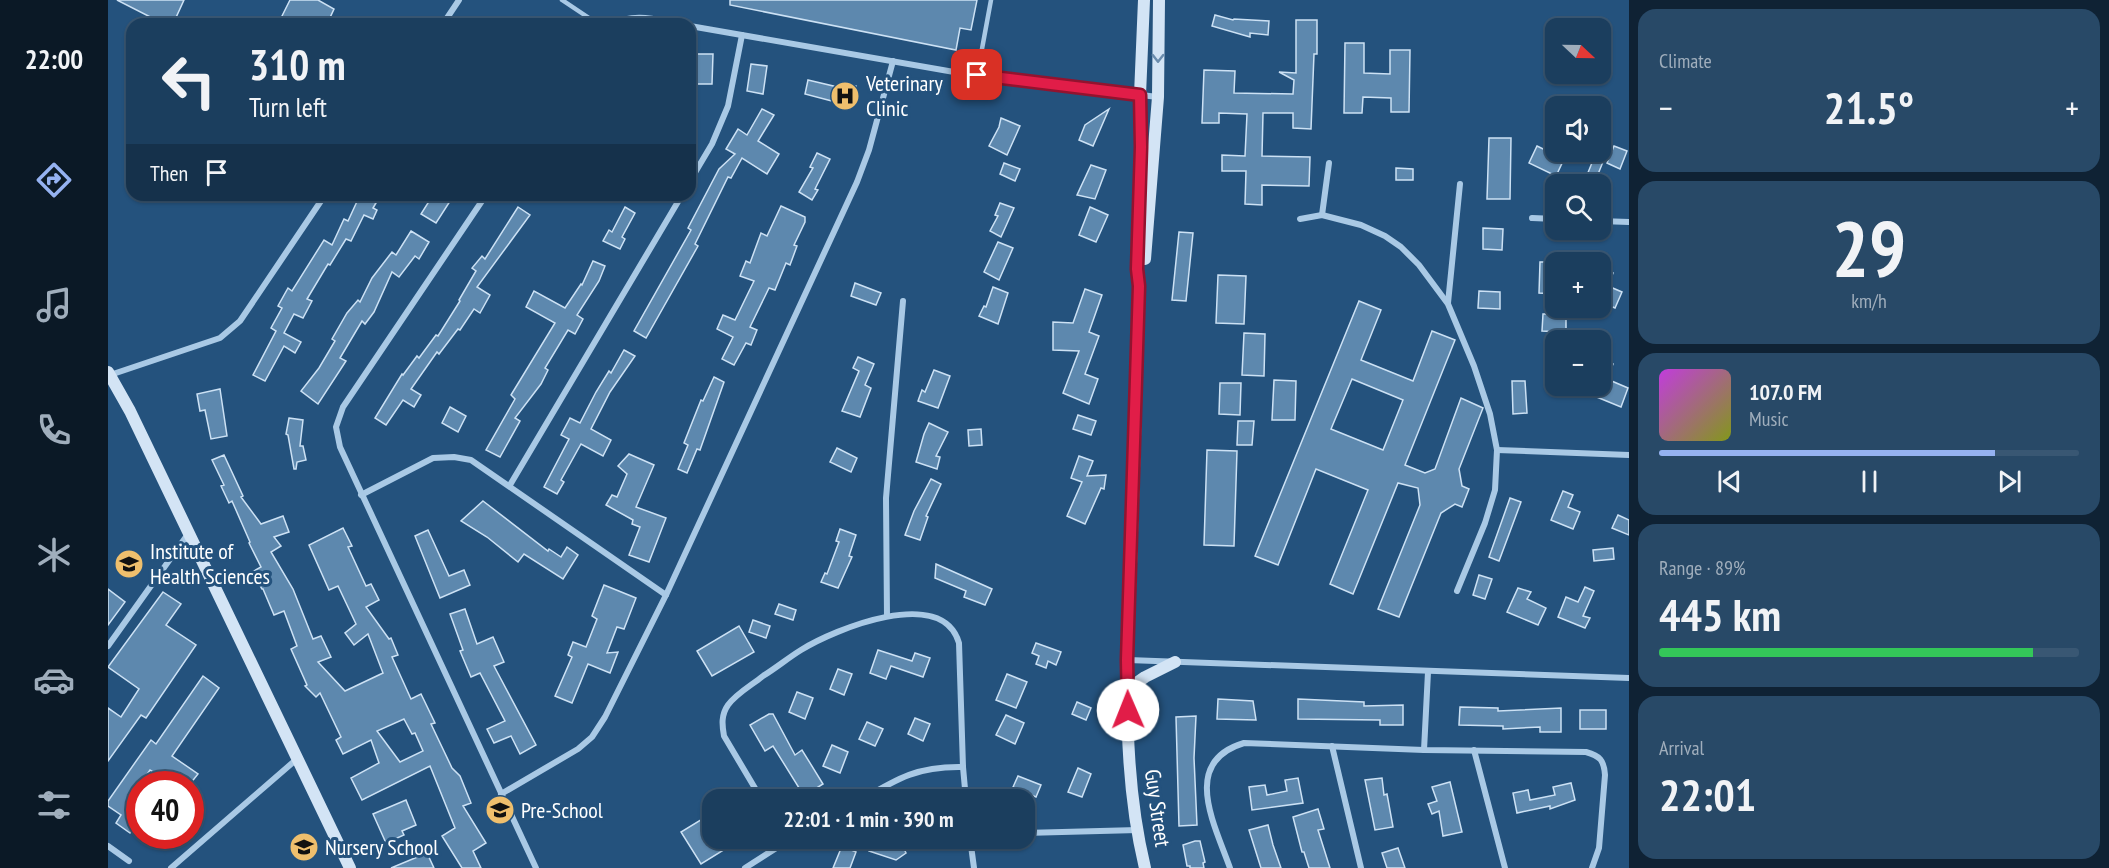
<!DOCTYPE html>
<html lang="en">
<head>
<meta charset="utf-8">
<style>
  body { margin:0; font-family:"PT Sans Narrow",sans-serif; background:#284967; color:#f1f3f6; height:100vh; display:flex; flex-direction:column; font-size:22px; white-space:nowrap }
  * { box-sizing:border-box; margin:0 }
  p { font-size:20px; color:#a0aebc }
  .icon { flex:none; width:33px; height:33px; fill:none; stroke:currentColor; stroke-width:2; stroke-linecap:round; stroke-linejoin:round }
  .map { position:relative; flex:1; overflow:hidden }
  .panel { display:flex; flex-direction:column; gap:9px; padding:9px; background:#0f2234; width:480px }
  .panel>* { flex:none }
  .hud { position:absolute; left:18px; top:18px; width:570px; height:183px; border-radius:18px; box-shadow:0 2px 4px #0004,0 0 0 2px #395773; background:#1b3e5e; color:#f1f3f6; overflow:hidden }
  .needle { width:39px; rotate:112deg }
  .controls { position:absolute; left:1437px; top:18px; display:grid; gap:12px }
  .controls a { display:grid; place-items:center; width:66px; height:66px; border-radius:12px; background:#1b3e5e; box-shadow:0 2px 4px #0004,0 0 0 2px #395773; font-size:30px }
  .speed { position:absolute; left:18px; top:771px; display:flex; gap:12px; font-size:30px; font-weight:700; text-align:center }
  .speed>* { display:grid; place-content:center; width:78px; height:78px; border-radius:50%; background:#1b3e5e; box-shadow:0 2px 4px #0004,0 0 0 2px #395773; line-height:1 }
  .speed .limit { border:9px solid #d22; background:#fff; color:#111 }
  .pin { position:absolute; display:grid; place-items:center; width:51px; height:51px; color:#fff; margin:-26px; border-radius:12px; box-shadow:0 3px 9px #0006 }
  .me { position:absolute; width:66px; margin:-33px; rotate:359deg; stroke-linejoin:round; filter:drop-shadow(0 0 4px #0008) }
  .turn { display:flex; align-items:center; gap:21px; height:126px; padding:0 24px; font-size:27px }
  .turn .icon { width:78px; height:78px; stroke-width:2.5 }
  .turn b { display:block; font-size:42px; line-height:51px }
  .then { display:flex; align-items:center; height:57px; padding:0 24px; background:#0003; gap:12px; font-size:22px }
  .big { font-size:45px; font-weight:800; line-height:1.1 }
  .panel .card { flex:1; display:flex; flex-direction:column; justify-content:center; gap:9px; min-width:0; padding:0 21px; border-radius:18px; background:#284967 }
  .panel .dial { align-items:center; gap:0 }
  .dial b { font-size:78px; line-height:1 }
  .song { display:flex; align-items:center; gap:18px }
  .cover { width:72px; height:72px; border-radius:9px; background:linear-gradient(135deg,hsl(290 70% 55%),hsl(70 70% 35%)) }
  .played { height:6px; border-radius:3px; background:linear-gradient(90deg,#95b2f1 80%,#395773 80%) }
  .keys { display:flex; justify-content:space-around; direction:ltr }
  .heat { display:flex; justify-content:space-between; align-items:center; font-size:33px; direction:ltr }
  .charge { height:9px; border-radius:4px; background:linear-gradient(90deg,#34c759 89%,#395773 0) }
  .trip { position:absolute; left:594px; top:789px; width:333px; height:60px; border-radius:18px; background:#1b3e5e; box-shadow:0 2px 4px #0004,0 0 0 2px #395773; font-weight:800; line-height:60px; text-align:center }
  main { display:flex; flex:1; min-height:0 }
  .tab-bar { display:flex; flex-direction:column; width:108px; justify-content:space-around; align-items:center; background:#0b1926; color:#a0aebc }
  .tab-bar .icon { width:42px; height:42px }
  .tab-bar .selected { color:#95b2f1 }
  .tab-bar b { font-size:27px; color:#f1f3f6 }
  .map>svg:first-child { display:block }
</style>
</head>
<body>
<main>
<nav class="tab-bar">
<b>22:00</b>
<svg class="icon selected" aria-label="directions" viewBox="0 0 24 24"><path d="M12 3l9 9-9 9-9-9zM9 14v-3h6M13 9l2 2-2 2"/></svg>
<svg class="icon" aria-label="music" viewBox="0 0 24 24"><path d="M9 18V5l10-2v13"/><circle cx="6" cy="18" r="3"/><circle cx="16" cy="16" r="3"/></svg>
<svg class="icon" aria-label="phone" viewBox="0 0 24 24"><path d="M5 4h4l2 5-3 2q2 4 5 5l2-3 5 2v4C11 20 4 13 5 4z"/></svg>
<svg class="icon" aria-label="climate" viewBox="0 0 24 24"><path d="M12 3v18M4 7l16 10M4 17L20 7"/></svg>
<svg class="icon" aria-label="car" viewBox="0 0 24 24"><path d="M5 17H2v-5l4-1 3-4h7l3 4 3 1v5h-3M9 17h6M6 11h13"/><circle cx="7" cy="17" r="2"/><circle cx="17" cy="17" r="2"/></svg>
<svg class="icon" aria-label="filters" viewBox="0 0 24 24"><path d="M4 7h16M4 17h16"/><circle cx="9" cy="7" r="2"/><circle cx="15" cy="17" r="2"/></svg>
</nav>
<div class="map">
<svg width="1521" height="868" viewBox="0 0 1521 868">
  <rect width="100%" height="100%" fill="#24527d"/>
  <g fill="#5d88ae" stroke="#cce1f4" stroke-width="1.5" fill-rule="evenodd">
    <polygon points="9,0 76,0 65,24 56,24"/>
    <polygon points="182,0 210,0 226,9 219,24 170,24"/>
    <polygon points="622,0 869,0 863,30 852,28 848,50 622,5"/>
    <polygon points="1107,15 1125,20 1126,19 1161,21 1160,35 1142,33 1142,37 1104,26"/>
    <polygon points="1188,20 1209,20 1209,54 1206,54 1203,129 1185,128 1185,113 1155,113 1154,156 1202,157 1201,186 1154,185 1154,205 1137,204 1138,171 1114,171 1114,155 1137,156 1139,114 1111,113 1111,123 1094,123 1096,70 1127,71 1126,93 1185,94 1186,80 1171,72 1188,73"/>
    <polygon points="1237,43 1256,43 1256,73 1282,74 1282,50 1302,50 1301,112 1283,112 1283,98 1255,97 1254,113 1236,113"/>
    <polygon points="583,54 605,54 604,84 582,84"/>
    <polygon points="643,64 659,66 655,94 639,91"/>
    <polygon points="700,80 734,88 735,83 748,86 743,106 697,94"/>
    <polygon points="654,109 666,115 650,141 671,154 659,174 634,158 623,178 620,177 587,244 590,246 538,338 526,331 583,230 580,228 611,169 627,154 618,149 630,129 639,135"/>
    <polygon points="1001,109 985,146 971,140 977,125"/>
    <polygon points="893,118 912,126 899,155 881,146 891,127"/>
    <polygon points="1381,138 1403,138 1402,199 1379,199"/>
    <polygon points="1429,146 1456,159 1448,176 1421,163"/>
    <polygon points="1506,146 1519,151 1512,169 1499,163"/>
    <polygon points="709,153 722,159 707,189 710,190 704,200 691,192 705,168 702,167"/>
    <polygon points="1488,153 1497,157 1488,179 1479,175"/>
    <polygon points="896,163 912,169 907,181 892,174"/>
    <polygon points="983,165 998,170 987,199 969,195"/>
    <polygon points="1288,168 1305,169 1305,180 1288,180"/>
    <polygon points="252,195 268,203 265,208 269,210 265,219 256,215 243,241 238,239 222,265 220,264 199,299 204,301 195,318 186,314 176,333 193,342 187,353 176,346 157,381 145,375 168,331 163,328 174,308 170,306 180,288 184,291 216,240 224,245 236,219 240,221"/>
    <polygon points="325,195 346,195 328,223 313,214"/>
    <polygon points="892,203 906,208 893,237 882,231 890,216 887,215"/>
    <polygon points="673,206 697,217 697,222 686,245 689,246 682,265 678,263 667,290 661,288 642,327 649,330 643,345 638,343 626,365 614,359 625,337 609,329 615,315 627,320 646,281 632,276 638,261 642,263 653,233 659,236"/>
    <polygon points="410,207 422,215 369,287 382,295 372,313 366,309 352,330 350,329 331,354 329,352 303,389 313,395 306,407 295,400 278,425 267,418 294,374 295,375 309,356 311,358 328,335 330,336 352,301 351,300 368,271 364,268 374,256 377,259"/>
    <polygon points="517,207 527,213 514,237 517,239 512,249 495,241 501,230 504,232"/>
    <polygon points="982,207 1000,215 988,242 971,235"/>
    <polygon points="1375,228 1395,229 1394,250 1375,249"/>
    <polygon points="303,231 321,242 311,259 307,256 291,277 284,272 266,312 257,324 254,321 232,358 238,361 210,404 193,391 211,368 227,341 224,339 239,313 250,300 252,302 264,278 284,252 288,255"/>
    <polygon points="1071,232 1085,233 1078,301 1064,300"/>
    <polygon points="890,242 905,248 891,280 876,272"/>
    <polygon points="485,261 497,266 491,281 469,315 475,319 467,334 460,330 437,368 440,370 433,384 407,418 412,421 392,457 378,450 407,399 403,395 447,323 418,307 426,291 457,308 473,284 474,285"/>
    <polygon points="1432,262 1448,262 1448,294 1431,293"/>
    <polygon points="1495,269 1505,273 1500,286 1514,292 1507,308 1493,302 1492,303 1492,275"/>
    <polygon points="1110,275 1138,276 1136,324 1108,323"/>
    <polygon points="747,283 773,293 768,305 743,296"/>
    <polygon points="885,287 900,293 890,324 871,316 876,306 878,307"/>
    <polygon points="977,289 994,295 981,332 991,336 977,374 990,379 981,404 955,393 971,351 945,350 945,322 965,323"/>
    <polygon points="1371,291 1392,292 1392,309 1370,308"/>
    <path d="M1251 301 1273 310 1253 360 1305 381 1324 331 1347 340 1297 465 1317 473 1327 469 1353 398 1375 408 1351 469 1354 486 1361 489 1354 507 1347 504 1333 513 1291 617 1270 609 1312 505 1310 488 1290 483 1245 594 1222 584 1260 490 1208 469 1170 565 1147 556ZM1244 379 1295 400 1275 450 1223 429Z"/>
    <polygon points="1435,314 1458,314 1458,332 1434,331"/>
    <polygon points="1136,333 1157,334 1156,376 1134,375"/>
    <polygon points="516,350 527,356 502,392 483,429 503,440 495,456 473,444 453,480 456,482 449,494 436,487 461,439 453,435 462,418 472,423 488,392 501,371 503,373"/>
    <polygon points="750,357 766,364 757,385 763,388 752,417 734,411 751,371 745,368"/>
    <polygon points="1492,360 1505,364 1499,379 1520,388 1513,407 1479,393 1482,386 1492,386"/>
    <polygon points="826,370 842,376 830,408 810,401 814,390 817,392"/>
    <polygon points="606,377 616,382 592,450 589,449 579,473 570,469 580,445 576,443 593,400 595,401"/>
    <polygon points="1166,380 1188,381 1187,420 1164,420"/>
    <polygon points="1404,381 1417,381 1419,413 1405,414"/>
    <polygon points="1112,383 1133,383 1132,415 1111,414"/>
    <polygon points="112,389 119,436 103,439 97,410 92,411 89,394"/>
    <polygon points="342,407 358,416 350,432 334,423"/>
    <polygon points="970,415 988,421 983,435 965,429"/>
    <polygon points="181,418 195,420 192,446 195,446 198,460 189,462 188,469 186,469 180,435 178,434"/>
    <polygon points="1130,421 1146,421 1144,445 1129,445"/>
    <polygon points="821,423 840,432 828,456 832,457 829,469 808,462 816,434"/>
    <polygon points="873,429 874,445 861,446 860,430"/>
    <polygon points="729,448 749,458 743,472 722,462"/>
    <polygon points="1099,450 1129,451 1126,546 1096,545"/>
    <polygon points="521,454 546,465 528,507 558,518 541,562 521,555 532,527 524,524 525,520 498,505 504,495 509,497 519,474 510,466"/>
    <path d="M116 455 135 496 133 497 153 524 175 516 181 532 166 537 173 546 163 552 185 589 205 639 213 636 223 657 210 662 237 691 275 673 260 634 246 645 237 633 248 624 230 586 221 590 201 545 235 528 244 546 240 547 258 586 263 584 271 600 258 607 281 639 283 638 290 655 284 657 303 699 313 694 327 723 323 724 344 768 352 776 363 803 355 806 378 843 365 851 373 868H354L334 836 347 828 322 766 254 800 243 778 271 763 263 740 235 754 228 740 233 737 212 693 208 697 197 686 199 685 183 649 189 646 176 611 166 615 155 589H154L144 572 153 567 141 543 142 542 124 501 121 503 113 486 116 485 104 460ZM296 719 304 734 307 733 315 751 292 762 269 731Z"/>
    <polygon points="971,456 985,461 979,476 998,475 996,489 993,488 977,524 959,516 974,482 963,478"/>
    <polygon points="823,479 833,484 818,516 820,517 812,540 797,535 806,511"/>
    <polygon points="1455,491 1465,495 1460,507 1472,512 1465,529 1443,520"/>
    <polygon points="1402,498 1413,502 1391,561 1381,557"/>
    <polygon points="375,501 440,551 441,549 453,557 459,547 470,555 455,579 416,554 410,562 379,537 353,521"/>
    <polygon points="1510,515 1521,520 1521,535 1504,528"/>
    <polygon points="732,529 748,535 741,556 744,557 730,588 713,582 717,573 719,574 731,542 728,541"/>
    <polygon points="320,530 341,576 356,570 362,585 332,598 307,536"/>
    <polygon points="1505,548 1506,559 1486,561 1485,550"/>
    <polygon points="828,564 884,589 877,605 856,597 858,591 827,578"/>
    <polygon points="1371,575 1384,579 1377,599 1365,595"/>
    <polygon points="496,585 528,598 516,629 509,627 499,653 510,652 502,673 480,664 464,703 447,696 464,657 460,655 465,642 478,647 489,619 484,616"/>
    <polygon points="1477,587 1486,591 1475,616 1482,618 1477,628 1450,617 1458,597 1470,602"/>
    <polygon points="1410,588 1423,592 1419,599 1438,608 1430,625 1399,612"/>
    <polygon points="0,589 17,602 0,625"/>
    <polygon points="55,592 73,604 58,625 88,645 38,718 33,715 0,761 0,708 13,717 31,689 0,667"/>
    <polygon points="671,604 688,610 685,620 667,614"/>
    <polygon points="357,609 369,644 385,637 396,662 386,666 428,745 412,754 403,736 386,743 379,729 397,721 372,673 363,677 352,651 355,650 342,614"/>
    <polygon points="645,620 662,626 658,638 641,632"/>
    <polygon points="631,626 646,652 604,676 589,651"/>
    <polygon points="928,643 953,652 948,665 940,661 938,668 928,664 931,656 924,653"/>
    <polygon points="770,650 804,661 807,653 822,658 815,677 783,666 778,679 762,673"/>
    <polygon points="730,669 744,674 736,695 722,689"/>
    <polygon points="899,674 919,682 908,708 888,700"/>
    <polygon points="95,676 111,688 64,756 90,774 82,784 64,784 42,770 26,793 32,797 32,835 24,830 22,833 8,823 13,815 0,806 0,801 43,740 48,744"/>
    <polygon points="689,692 705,698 697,719 681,712"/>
    <polygon points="1110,699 1145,701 1148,720 1109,719"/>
    <polygon points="1190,699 1256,702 1256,706 1295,705 1295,725 1272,725 1272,720 1190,719"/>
    <polygon points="969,702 983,708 978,720 964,714"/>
    <polygon points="1352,707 1390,708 1390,711 1453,708 1453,732 1432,732 1432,727 1395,729 1395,726 1351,725"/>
    <rect x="1472" y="710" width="26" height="19"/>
    <polygon points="661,714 665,714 687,755 694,750 715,784 696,796 665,746 657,751 642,725"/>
    <polygon points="898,715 916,723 907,744 888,735"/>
    <polygon points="1088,716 1086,758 1089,825 1071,826 1068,717"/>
    <polygon points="807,718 822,724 815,741 800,734"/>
    <polygon points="759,722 775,729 767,746 751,739"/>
    <polygon points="724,745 740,752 732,773 715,766"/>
    <polygon points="970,768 983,774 974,797 960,792"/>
    <polygon points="910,776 933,785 928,797 905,787"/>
    <polygon points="1190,778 1195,803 1144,810 1141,787 1157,785 1159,795 1179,791 1177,780"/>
    <polygon points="1274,778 1276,795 1279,794 1285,827 1267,830 1257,780"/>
    <polygon points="1342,782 1354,832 1335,836 1331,811 1324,814 1320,804 1329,801 1324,787"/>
    <polygon points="1463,783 1467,800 1442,809 1442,806 1409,813 1405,793 1420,790 1422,800 1447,795 1445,787"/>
    <polygon points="298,800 308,825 294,831 296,835 278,843 265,814"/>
    <polygon points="1210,809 1216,829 1210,830 1222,868 1201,868 1196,852 1194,852 1185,817"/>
    <polygon points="604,813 604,838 635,838 593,864 573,832"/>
    <polygon points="1160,825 1165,845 1173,868 1153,868 1141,830"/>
    <polygon points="765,838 791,838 798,853 788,860 761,851"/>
    <polygon points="1087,841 1092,841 1097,862 1095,863 1096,868 1082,868 1082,866 1079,866 1075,845"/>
    <polygon points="734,846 748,852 742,868 725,868"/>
    <polygon points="1290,848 1297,868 1279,868 1274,853"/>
    <polygon points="319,853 326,868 283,868"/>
  </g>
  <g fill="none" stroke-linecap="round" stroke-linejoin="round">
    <g stroke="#a9c9e5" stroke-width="4.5">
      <polyline points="454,0 490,24"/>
      <polyline points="869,76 883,0"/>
    </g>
    <g stroke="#a9c9e5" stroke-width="6">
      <polyline points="335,24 351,0"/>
      <path d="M504 24C527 12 549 20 573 24"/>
      <polyline points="582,26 869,76 1050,97"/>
      <polyline points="582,181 604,144 620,106 634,35"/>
      <polyline points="378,195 235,407 228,427 232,447 428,868"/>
      <polyline points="1214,215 1221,163"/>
      <polyline points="1424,218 1448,219"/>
      <polyline points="1192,219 1214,215 1253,225 1277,236 1293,247 1311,265 1340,304 1366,366 1382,414 1389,450 1387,490 1377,523 1349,591"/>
      <polyline points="1492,221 1521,222"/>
      <polyline points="1340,303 1352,184"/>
      <polyline points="2,375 112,338 132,321 217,195"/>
      <polyline points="1389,450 1521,455"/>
      <polyline points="402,485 574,195"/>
      <polyline points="253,495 325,458 346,457 363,460 558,595"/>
      <polyline points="779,616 778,498 795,301"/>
      <polyline points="0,646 80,534"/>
      <polyline points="1020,660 1521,678"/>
      <polyline points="1224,746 1253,868"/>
      <polyline points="1316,750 1320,672"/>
      <polyline points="1366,750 1397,868"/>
      <polyline points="393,794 470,749 484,737 497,717 558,595 749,182 761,150 785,61"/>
      <path d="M654 800 616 736C614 725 613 715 620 705 629 693 644 685 655 676 668 668 680 658 693 650 727 629 834 585 851 643L855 767 858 800"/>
      <path d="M753 800C790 778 810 766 855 767"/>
      <polyline points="916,833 1030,830"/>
      <polyline points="862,838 866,868"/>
      <polyline points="0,846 21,861"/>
      <polyline points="63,868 190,758"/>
      <polyline points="637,868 684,838"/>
      <path d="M1122 868C1107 825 1072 762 1136 743L1316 750 1478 752C1492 756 1496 760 1497 775L1491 848 1484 868"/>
    </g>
    <g stroke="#d3e4f5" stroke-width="12">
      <path d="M1036 0 1032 95 1033 147 1029 269 1031 286C1029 379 1026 471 1023 564 1019 665 1013 769 1037 868"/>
      <polyline points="1037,259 1050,97 1051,0"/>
      <polyline points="0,372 22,411 242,868"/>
      <polyline points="1020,689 1037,677 1067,662"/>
    </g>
  </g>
  <defs><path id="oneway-chevron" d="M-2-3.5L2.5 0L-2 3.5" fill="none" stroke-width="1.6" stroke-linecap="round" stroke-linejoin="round" transform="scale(1.5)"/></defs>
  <use stroke="#6a8cad" href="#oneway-chevron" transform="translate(1050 58) rotate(90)"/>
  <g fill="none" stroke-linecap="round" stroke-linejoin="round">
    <g stroke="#92132f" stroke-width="15">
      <polyline id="route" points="869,75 1032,95 1033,147 1029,269 1031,286 1019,660 1020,710"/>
    </g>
    <use href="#route" stroke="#e11d48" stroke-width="10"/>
  </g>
  <defs>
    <g id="hospital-disc" transform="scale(1.5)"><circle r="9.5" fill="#efbf6d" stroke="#24527d"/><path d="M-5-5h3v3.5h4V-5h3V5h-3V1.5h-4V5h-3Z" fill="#111"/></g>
    <g id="school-disc" transform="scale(1.5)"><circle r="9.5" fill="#efbf6d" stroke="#24527d"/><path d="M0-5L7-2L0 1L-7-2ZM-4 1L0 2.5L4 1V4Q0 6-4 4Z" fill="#111"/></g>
  </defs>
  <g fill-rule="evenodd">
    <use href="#hospital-disc" x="737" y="96"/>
    <use href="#school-disc" x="21" y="564"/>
    <use href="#school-disc" x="392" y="810"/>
    <use href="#school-disc" x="196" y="847"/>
  </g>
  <g text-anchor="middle" stroke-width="6" stroke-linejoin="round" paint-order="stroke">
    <g font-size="22" fill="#fff" stroke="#24527d" text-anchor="start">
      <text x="758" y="91">Veterinary<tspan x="758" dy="25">Clinic</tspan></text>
      <text x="42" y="559">Institute of<tspan x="42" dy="25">Health Sciences</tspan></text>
      <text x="413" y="818">Pre-School</text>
      <text x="217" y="855">Nursery School</text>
    </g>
    <g font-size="22" fill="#fff" stroke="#24527d">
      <text transform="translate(1050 808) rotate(82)" y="8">Guy Street</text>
    </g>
  </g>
</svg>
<div class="controls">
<a><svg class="needle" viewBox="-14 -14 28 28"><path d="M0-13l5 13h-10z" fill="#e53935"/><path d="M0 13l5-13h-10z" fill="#a0aebc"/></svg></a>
<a><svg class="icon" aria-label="sound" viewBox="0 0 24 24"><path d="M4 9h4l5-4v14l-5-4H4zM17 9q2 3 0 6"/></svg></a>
<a><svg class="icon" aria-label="search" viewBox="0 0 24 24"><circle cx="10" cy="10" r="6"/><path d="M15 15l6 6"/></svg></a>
<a>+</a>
<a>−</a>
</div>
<div class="speed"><div class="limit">40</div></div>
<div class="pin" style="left:869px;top:75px;background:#d93025"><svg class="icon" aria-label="arrive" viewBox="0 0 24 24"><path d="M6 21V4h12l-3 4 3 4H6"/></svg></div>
<svg class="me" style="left:1020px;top:710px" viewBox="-20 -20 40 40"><circle r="19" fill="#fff"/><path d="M0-13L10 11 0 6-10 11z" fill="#e11d48"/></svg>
<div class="trip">22:01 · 1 min · 390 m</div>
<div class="hud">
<div class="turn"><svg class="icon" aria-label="left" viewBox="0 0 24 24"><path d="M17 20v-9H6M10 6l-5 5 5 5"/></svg><div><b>310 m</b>Turn left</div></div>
<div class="then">Then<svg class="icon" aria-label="arrive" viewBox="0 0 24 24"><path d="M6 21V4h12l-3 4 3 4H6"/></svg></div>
</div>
</div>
<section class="panel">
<div class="card"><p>Climate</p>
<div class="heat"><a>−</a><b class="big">21.5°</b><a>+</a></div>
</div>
<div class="card dial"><b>29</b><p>km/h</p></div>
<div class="card">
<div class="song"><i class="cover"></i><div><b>107.0 FM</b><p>Music</p></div></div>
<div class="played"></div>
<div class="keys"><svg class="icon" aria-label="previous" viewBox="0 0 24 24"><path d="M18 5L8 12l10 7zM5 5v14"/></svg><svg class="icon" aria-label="pause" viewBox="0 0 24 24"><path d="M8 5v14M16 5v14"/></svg><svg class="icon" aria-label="next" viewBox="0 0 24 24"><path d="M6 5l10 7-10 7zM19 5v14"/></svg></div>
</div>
<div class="card"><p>Range · 89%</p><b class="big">445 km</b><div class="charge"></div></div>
<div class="card"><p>Arrival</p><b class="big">22:01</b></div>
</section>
</main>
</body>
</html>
